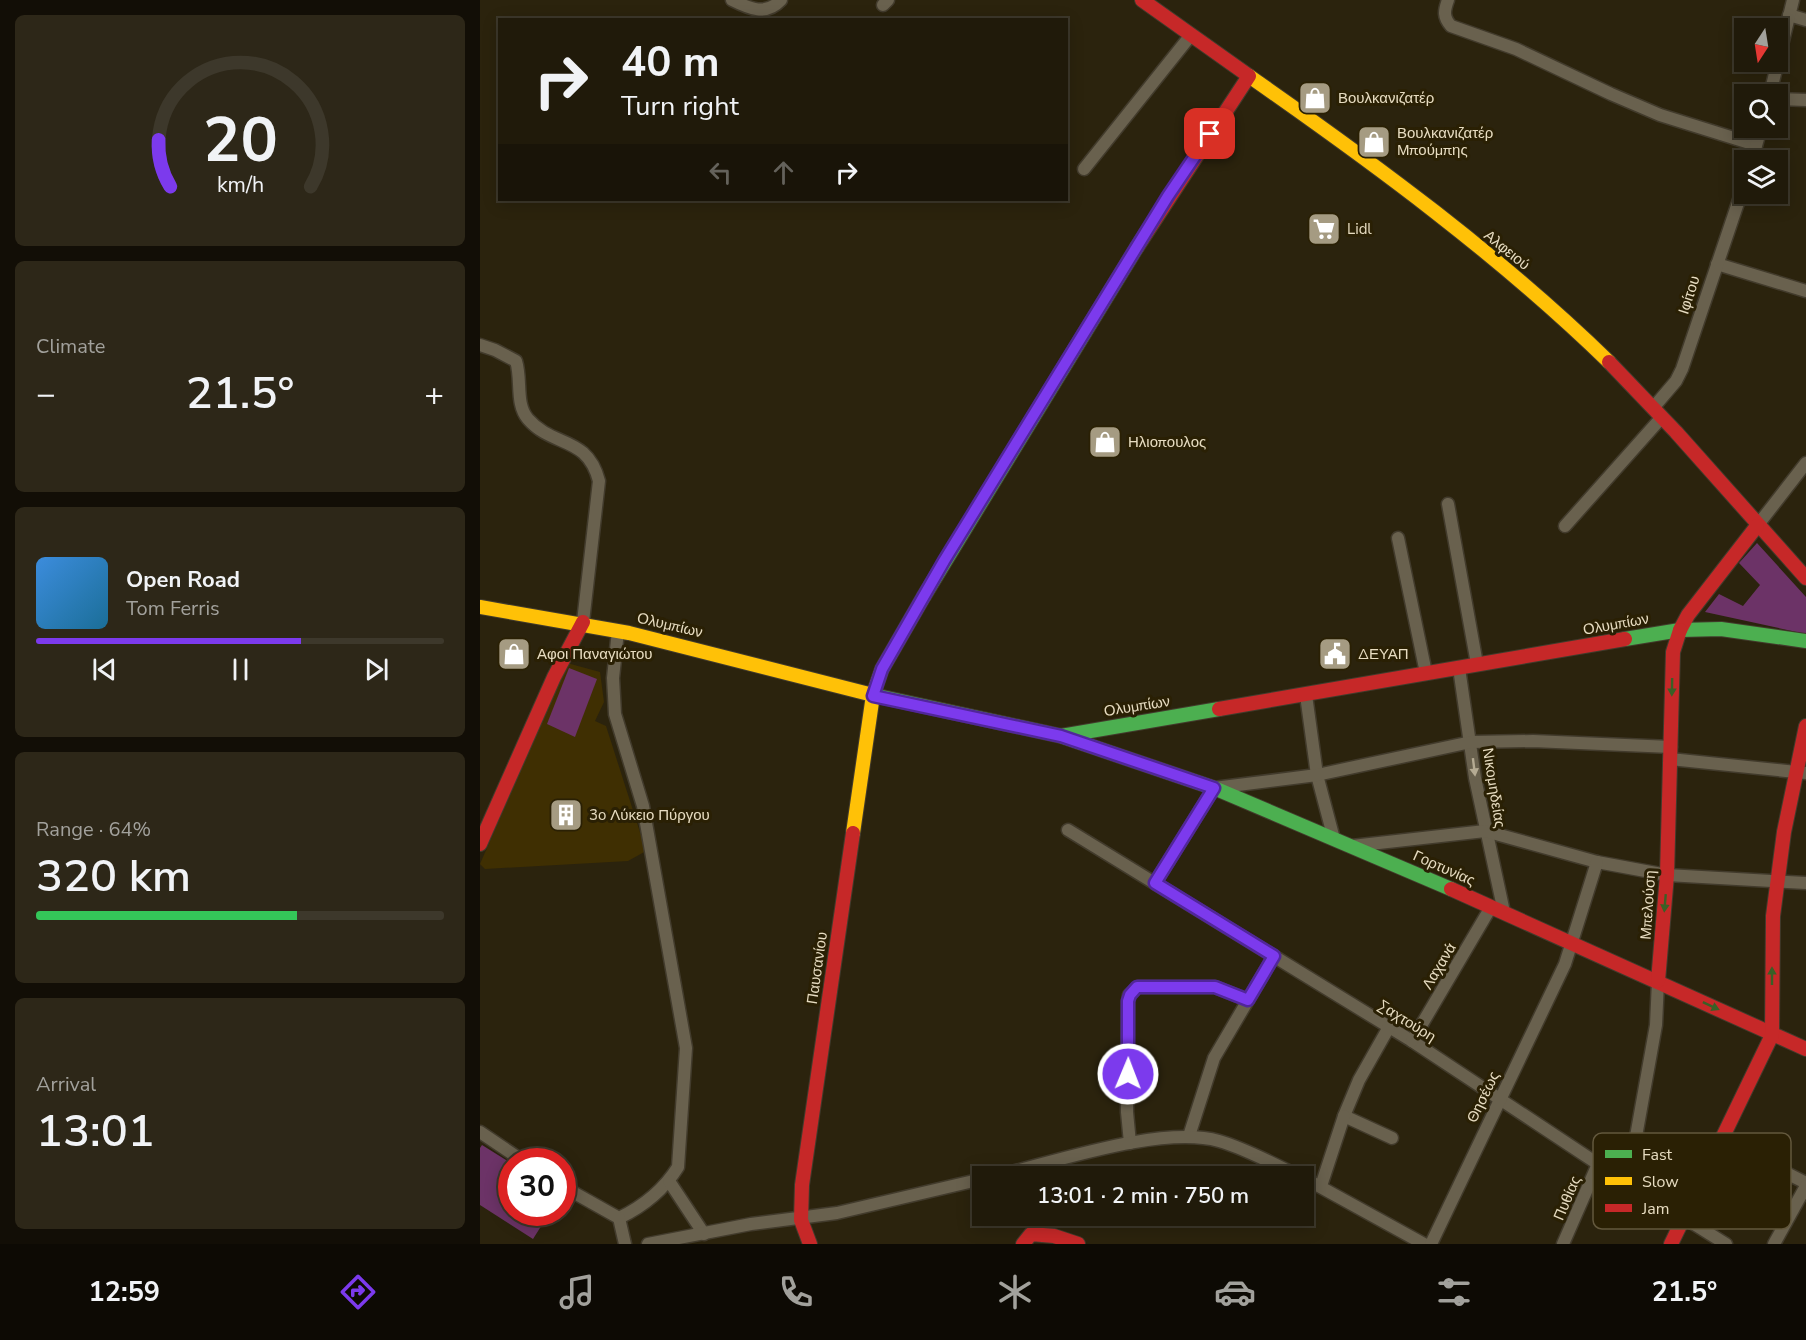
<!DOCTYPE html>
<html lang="en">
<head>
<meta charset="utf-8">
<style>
  body { margin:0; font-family:"Nunito Sans",sans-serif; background:#2d2718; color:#f1f3f6; height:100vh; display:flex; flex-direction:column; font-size:22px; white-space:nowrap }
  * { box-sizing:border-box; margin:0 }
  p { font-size:20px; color:#a2a19c }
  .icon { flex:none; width:33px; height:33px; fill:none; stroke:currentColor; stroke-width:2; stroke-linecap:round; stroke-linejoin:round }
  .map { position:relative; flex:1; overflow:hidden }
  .sheet { display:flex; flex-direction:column; gap:15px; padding:15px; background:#120e06; width:480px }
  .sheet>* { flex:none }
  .banner { position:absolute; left:18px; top:18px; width:570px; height:183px; border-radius:0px; box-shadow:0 3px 15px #0003,0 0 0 2px #3d382b; background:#201a0a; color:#f1f3f6; overflow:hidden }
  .needle { width:39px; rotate:192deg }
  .fabs { position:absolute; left:1254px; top:18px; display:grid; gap:12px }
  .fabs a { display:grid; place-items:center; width:54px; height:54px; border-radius:0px; background:#201a0a; box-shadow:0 3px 15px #0003,0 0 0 2px #3d382b; font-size:30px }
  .speed { position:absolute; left:18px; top:1148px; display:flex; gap:12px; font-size:30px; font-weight:700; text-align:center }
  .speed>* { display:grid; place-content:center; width:78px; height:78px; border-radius:50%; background:#201a0a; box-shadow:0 3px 15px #0003,0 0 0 2px #3d382b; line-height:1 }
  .speed .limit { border:9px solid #d22; background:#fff; color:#111 }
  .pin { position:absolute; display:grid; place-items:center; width:51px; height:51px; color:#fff; margin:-26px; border-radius:12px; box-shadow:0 3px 9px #0006 }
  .me { position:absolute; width:66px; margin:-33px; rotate:1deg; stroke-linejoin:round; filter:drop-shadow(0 0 4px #0008) }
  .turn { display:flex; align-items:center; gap:21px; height:126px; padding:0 24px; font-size:27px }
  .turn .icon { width:78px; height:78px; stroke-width:2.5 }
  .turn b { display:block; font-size:42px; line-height:51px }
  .lanes { display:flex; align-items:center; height:57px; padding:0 24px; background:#0003; justify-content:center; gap:30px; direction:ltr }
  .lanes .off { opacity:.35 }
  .big { font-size:45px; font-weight:600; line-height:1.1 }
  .sheet .card { flex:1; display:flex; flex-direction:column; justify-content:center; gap:9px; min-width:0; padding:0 21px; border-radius:9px; background:#2d2718 }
  .sheet .dial { align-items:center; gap:0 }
  .dial svg { height:156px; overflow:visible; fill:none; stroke:#3d382b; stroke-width:7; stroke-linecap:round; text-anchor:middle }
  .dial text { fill:#f1f3f6; stroke:none }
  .song { display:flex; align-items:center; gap:18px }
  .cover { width:72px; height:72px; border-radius:9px; background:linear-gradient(135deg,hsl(210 70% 55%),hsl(200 70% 35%)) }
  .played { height:6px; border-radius:3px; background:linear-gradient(90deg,#7c3aed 65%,#3d382b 65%) }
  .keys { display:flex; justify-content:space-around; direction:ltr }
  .heat { display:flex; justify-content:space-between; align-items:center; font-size:33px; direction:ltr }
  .charge { height:9px; border-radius:4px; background:linear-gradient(90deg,#34c759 64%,#3d382b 0) }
  .trip { position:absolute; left:492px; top:1166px; width:342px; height:60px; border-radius:0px; background:#201a0a; box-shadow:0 3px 15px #0003,0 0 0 2px #3d382b; font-weight:600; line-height:60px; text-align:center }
  .menu { display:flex; height:96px; justify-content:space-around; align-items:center; background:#0d0a04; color:#a2a19c }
  .menu .icon { width:42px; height:42px }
  .menu .selected { color:#7c3aed }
  .menu b { font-size:27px; color:#f1f3f6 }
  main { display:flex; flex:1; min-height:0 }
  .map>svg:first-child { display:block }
</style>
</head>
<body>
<main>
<section class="sheet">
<div class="card dial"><svg viewBox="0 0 100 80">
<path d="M14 69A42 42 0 1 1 86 69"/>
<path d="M14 69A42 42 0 0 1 8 45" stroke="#7c3aed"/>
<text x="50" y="56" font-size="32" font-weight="700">20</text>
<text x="50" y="72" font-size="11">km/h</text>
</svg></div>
<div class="card"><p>Climate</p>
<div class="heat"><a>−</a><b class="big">21.5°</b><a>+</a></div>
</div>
<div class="card">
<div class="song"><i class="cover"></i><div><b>Open Road</b><p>Tom Ferris</p></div></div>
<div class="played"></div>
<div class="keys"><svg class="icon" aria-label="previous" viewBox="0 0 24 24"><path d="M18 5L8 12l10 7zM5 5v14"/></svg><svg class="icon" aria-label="pause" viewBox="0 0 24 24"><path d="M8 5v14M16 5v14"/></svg><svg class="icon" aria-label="next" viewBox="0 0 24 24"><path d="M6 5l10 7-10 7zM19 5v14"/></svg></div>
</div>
<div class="card"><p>Range · 64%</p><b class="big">320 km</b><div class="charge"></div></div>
<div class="card"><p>Arrival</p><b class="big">13:01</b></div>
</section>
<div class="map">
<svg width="1326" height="1244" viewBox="0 0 1326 1244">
  <rect width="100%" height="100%" fill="#2b230d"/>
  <polygon fill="#3f2f02" points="87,663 120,672 124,702 115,721 126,726 166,851 148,861 5,869 0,864"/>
  <g fill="#6c3367">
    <polygon points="1277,543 1326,597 1326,634 1225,612 1239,594 1263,606 1280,585 1259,563"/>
    <polygon points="89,668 117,679 95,737 67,724"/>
    <polygon points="2,1145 31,1163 32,1212 70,1212 53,1239 0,1205 0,1148"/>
  </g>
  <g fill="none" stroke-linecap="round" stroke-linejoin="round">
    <g stroke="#423b2c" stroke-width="15">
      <g id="street">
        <path d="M252 0C270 9 286 16 301 0"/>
        <path d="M968 0C964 11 963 17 971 26L1036 49 1131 94 1180 115 1276 145"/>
        <polyline points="403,5 408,0"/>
        <polyline points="1309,15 1326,20"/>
        <polyline points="1290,94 1313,0"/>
        <polyline points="1298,99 1326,100"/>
        <polyline points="1272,160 1281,128"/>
        <polyline points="604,169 711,35"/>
        <polyline points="1237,264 1326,291"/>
        <path d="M0 345 15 350 36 361C42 380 35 404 48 419 73 448 107 435 119 481L103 622"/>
        <polyline points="1173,408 1196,381 1202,369 1264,185"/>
        <polyline points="968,504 997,664"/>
        <polyline points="1085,526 1182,417"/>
        <polyline points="1277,526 1326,463"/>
        <polyline points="918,538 946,673"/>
        <path d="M138 631 133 678 135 714 163 806 206 1048 198 1167C183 1191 164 1206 139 1218"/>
        <polyline points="979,668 995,778 1024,912"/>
        <polyline points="826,695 837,775 854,839"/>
        <polyline points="1190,759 1326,773"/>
        <polyline points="588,830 932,1041 1118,1164 1246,1244"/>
        <polyline points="872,846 1005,831 1117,862 1187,875 1326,883"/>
        <polyline points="675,883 734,788 837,775 991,742 1053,741 1191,747"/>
        <polyline points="909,1027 879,1080 864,1116 912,1138"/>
        <polyline points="932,1041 1011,907"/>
        <polyline points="0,1132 43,1161"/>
        <polyline points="709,1136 734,1058 794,956"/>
        <polyline points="1243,1141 1326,1183"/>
        <polyline points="650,1143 647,1112 648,1001 649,995 658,987 735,987 768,1000"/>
        <path d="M516 1176C575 1162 681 1125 739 1141 767 1149 793 1164 819 1176"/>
        <polyline points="824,1178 944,1244"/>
        <polyline points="189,1181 224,1234"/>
        <polyline points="1148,1181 1176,1025 1178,981"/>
        <polyline points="82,1186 139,1218 145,1244"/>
        <polyline points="841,1186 864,1116"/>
        <polyline points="168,1244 271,1224 357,1213 502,1179"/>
        <polyline points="951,1244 1085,964 1117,862"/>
        <polyline points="1083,1244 1118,1164"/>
        <polyline points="1294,1244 1326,1186"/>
      </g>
    </g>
    <g stroke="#423b2c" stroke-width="16">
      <g id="fast">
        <polyline points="444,596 657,247"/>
        <polyline points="1145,639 1200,630 1241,629 1326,641"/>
        <polyline points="393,695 581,736 739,709"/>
        <polyline points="581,736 734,788 971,889"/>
      </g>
    </g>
    <g stroke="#423b2c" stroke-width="16">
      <g id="slow">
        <path d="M769 76C895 164 1019 255 1129 362"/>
        <polyline points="0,607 149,633 393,695 402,669 444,596"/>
        <polyline points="373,833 393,695"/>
      </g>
    </g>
    <g stroke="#423b2c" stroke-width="16">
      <g id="jam">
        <polyline points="657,247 769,76 662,0"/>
        <polyline points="1129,362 1196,432 1326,578"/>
        <polyline points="1200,630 1208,615 1277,526"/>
        <polyline points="739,709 1145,639"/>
        <polyline points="0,844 74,677 103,622"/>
        <polyline points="971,889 1326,1049"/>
        <polyline points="1178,981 1187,875 1193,652 1200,630"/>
        <polyline points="330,1244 321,1220 322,1185 373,833"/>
        <polyline points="543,1244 551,1234 574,1236 598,1244"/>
        <polyline points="1191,1244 1292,1035 1293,916 1304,832 1326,726"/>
      </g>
    </g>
    <use href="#street" stroke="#69614e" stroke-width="12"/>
    <use href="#fast" stroke="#4caf50" stroke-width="14"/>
    <use href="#slow" stroke="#ffc107" stroke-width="14"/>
    <use href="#jam" stroke="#c62828" stroke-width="14"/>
  </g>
  <defs><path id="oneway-solid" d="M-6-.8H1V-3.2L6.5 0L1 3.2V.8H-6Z" transform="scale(1.5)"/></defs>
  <g fill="#396026">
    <use href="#oneway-solid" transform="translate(1192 687) rotate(91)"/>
    <use href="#oneway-solid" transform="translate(1185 903) rotate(95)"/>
    <use href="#oneway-solid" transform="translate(1292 976) rotate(-90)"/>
    <use href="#oneway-solid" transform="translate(1231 1006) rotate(25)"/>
  </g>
  <use fill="#b5ab93" href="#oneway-solid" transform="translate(994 767) rotate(83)"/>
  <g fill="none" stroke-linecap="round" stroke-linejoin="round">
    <g stroke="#51269a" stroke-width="15">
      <polyline id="route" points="648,1074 648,1001 650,995 657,987 735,987 768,1000 794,956 675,883 734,788 581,736 393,696 402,669 464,561 688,196 730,134"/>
    </g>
    <use href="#route" stroke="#7c3aed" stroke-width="10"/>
  </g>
  <defs>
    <g id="shop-square" transform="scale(1.725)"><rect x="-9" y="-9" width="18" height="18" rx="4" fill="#a59b82" stroke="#2a2004"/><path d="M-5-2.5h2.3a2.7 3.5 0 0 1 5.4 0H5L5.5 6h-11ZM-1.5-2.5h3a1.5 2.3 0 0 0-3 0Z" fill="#fff"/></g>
    <g id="supermarket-square" transform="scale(1.725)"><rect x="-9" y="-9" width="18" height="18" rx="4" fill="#a59b82" stroke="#2a2004"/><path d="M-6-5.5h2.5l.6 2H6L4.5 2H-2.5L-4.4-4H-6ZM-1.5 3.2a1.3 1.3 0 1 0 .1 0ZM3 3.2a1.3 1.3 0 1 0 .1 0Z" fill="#fff"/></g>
    <g id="civic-square" transform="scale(1.725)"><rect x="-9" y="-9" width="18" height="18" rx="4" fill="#a59b82" stroke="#2a2004"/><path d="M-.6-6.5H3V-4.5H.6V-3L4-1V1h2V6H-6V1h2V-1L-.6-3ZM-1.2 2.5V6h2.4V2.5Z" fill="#fff"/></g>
    <g id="building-square" transform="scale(1.725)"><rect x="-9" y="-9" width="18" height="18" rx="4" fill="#a59b82" stroke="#2a2004"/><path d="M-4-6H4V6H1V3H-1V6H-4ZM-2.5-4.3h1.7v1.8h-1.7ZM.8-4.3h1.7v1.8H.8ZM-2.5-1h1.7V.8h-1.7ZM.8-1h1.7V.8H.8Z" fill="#fff"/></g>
  </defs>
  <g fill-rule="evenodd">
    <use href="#shop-square" x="835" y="98"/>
    <use href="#shop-square" x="894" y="142"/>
    <use href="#supermarket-square" x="844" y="229"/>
    <use href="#shop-square" x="625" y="442"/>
    <use href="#shop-square" x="34" y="654"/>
    <use href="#civic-square" x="855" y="654"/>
    <use href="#building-square" x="86" y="815"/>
  </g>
  <g text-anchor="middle" stroke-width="6" stroke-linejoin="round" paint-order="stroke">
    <g font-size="15" fill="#e7dcc1" stroke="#2a2004" text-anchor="start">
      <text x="858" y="103">Βουλκανιζατέρ</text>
      <text x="917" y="138">Βουλκανιζατέρ<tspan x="917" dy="17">Μπούμπης</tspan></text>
      <text x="867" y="234">Lidl</text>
      <text x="648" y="447">Ηλιοπουλος</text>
      <text x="57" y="659">Αφοι Παναγιώτου</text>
      <text x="878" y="659">ΔΕΥΑΠ</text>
      <text x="109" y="820">3o Λύκειο Πύργου</text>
    </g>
    <g font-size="15" fill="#e7dcc1" stroke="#2a2004">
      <text transform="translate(1027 250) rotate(39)" y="5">Αλφειού</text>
      <text transform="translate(1209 295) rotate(-72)" y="5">Ιφίτου</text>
      <text transform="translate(1136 624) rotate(-10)" y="5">Ολυμπίων</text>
      <text transform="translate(190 625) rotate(13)" y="5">Ολυμπίων</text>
      <text transform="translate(657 706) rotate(-9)" y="5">Ολυμπίων</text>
      <text transform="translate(1014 788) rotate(81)" y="5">Νικομηδείας</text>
      <text transform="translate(964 868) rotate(24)" y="5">Γορτυνίας</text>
      <text transform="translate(1168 905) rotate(-86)" y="5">Μπελούση</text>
      <text transform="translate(959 966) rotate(-59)" y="5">Λαχανά</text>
      <text transform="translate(337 968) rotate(-82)" y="5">Παυσανίου</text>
      <text transform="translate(927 1021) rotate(32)" y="5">Σαχτούρη</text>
      <text transform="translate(1003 1097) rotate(-64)" y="5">Θησέως</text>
      <text transform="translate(1087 1198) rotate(-67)" y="5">Πυθίας</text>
    </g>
  </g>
  <rect x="1113" y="1133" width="198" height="96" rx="9" fill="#2a2004" stroke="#63583d" stroke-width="1.5"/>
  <rect x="1125" y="1150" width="27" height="8" fill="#4caf50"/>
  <rect x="1125" y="1177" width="27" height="8" fill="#ffc107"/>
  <rect x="1125" y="1204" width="27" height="8" fill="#c62828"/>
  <g font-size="16" fill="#e7dcc1">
    <text x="1162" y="1160">Fast</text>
    <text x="1162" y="1187">Slow</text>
    <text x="1162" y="1214">Jam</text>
  </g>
</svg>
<div class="fabs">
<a><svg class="needle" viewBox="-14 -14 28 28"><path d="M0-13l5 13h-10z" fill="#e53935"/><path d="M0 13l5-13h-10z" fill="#a2a19c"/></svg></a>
<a><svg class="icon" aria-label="search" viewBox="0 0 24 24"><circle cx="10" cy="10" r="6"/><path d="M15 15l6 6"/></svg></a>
<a><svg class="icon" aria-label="layers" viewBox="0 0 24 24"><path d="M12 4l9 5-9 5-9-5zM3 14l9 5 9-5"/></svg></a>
</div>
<div class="speed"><div class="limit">30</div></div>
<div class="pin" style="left:730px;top:134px;background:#d93025"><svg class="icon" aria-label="arrive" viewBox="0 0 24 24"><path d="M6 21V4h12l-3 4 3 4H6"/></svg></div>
<svg class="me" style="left:648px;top:1074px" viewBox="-20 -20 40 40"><circle r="17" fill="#7c3aed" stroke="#fff" stroke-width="3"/><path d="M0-11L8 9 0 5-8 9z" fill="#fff"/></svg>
<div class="trip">13:01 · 2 min · 750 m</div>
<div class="banner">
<div class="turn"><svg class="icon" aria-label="right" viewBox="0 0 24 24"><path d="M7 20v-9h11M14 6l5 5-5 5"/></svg><div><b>40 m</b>Turn right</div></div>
<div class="lanes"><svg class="icon off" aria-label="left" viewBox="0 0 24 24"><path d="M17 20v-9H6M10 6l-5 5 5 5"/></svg><svg class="icon off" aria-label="ahead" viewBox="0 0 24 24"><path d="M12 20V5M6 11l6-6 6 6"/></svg><svg class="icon" aria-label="right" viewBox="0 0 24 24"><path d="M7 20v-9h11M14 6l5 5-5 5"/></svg></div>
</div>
</div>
</main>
<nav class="menu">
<b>12:59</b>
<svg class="icon selected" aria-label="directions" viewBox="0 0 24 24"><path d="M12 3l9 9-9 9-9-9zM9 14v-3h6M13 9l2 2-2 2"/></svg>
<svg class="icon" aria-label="music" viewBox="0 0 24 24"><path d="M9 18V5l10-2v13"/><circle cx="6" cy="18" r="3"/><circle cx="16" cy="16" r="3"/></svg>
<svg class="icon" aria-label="phone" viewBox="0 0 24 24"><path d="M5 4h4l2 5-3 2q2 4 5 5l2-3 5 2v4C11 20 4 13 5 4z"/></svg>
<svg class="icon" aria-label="climate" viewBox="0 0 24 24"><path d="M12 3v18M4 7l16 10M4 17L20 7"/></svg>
<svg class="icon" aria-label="car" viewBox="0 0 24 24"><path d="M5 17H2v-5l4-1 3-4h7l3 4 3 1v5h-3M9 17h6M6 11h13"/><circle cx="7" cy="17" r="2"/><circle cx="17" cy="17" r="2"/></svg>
<svg class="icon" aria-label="filters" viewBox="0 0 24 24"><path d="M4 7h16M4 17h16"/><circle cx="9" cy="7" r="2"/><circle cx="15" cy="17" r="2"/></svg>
<b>21.5°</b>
</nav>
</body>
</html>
